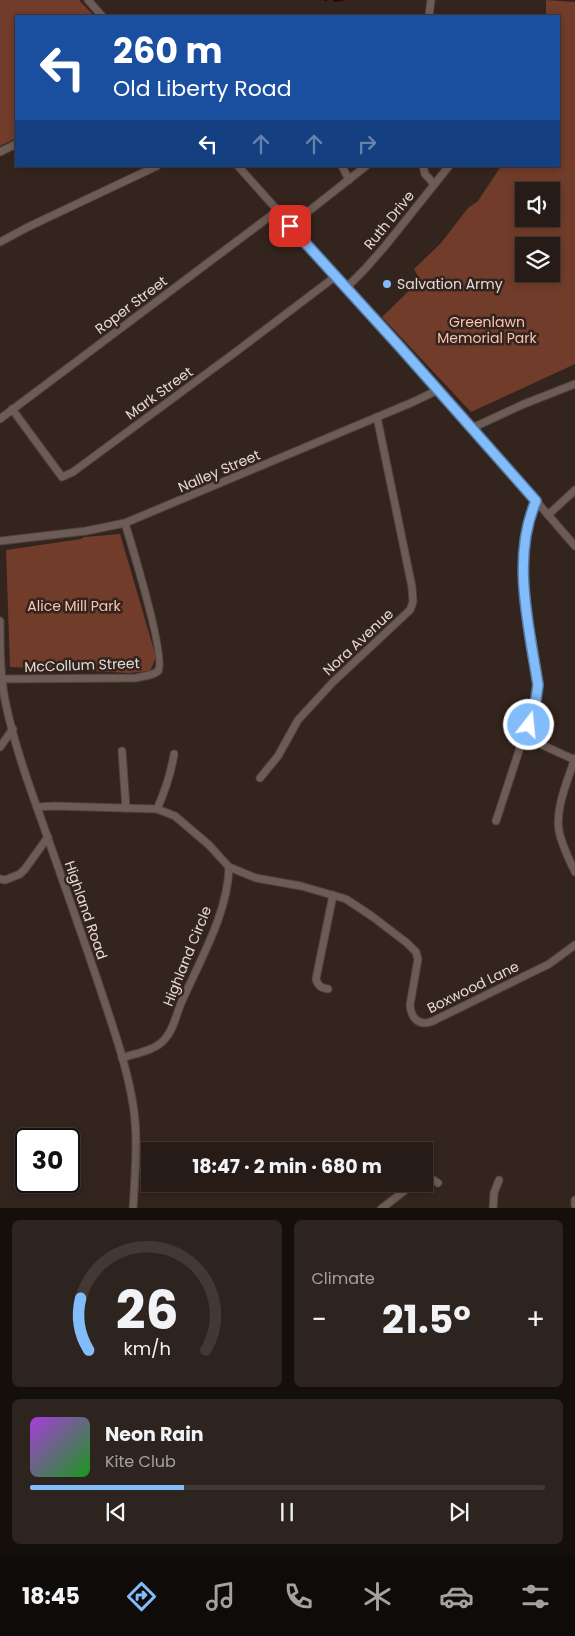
<!DOCTYPE html>
<html lang="en">
<head>
<meta charset="utf-8">
<style>
  body { margin:0; font-family:Poppins,sans-serif; background:#2e241f; color:#f1f3f6; height:100vh; display:flex; flex-direction:column; font-size:19px; white-space:nowrap }
  * { box-sizing:border-box; margin:0 }
  p { font-size:16px; color:#a4a1a1 }
  .icon { flex:none; width:28px; height:28px; fill:none; stroke:currentColor; stroke-width:2; stroke-linecap:round; stroke-linejoin:round }
  .map { position:relative; height:1208px; overflow:hidden }
  .drawer { display:flex; flex-direction:column; gap:12px; padding:12px; background:#150f0c; flex:1 }
  .drawer>* { flex:none }
  .banner { position:absolute; left:15px; top:15px; width:545px; height:152px; border-radius:0px; box-shadow:0 2px 8px #0003,0 0 0 1px #423935; background:#1a4fa0; color:#fff; overflow:hidden }
  .buttons { position:absolute; left:515px; top:182px; display:grid; gap:10px }
  .buttons a { display:grid; place-items:center; width:45px; height:45px; border-radius:0px; background:#261b16; box-shadow:0 2px 8px #0003,0 0 0 1px #423935; font-size:25px }
  .speed { position:absolute; left:15px; top:1128px; display:flex; gap:10px; font-size:25px; font-weight:700; text-align:center }
  .speed>* { display:grid; place-content:center; width:65px; height:65px; border-radius:50%; background:#261b16; box-shadow:0 2px 8px #0003,0 0 0 1px #423935; line-height:1 }
  .speed .limit { border:2px solid #111; border-radius:8px; background:#fff; color:#111 }
  .pin { position:absolute; display:grid; place-items:center; width:42px; height:42px; color:#fff; margin:-21px; border-radius:10px; box-shadow:0 2px 8px #0006 }
  .me { position:absolute; width:55px; margin:-28px; rotate:16deg; stroke-linejoin:round; filter:drop-shadow(0 0 4px #0008) }
  .turn { display:flex; align-items:center; gap:18px; height:105px; padding:0 15px; font-size:22px }
  .turn .icon { width:65px; height:65px; stroke-width:2.5 }
  .turn b { display:block; font-size:35px; line-height:42px }
  .lanes { display:flex; align-items:center; height:48px; padding:0 15px; background:#0003; justify-content:center; gap:25px; direction:ltr }
  .lanes .off { opacity:.35 }
  .big { font-size:38px; font-weight:700; line-height:1.1 }
  .drawer .card { flex:1; display:flex; flex-direction:column; justify-content:center; gap:8px; min-width:0; padding:0 18px; border-radius:8px; background:#2e241f }
  .drawer .dial { align-items:center; gap:0 }
  .dial svg { height:130px; overflow:visible; fill:none; stroke:#423935; stroke-width:7; stroke-linecap:round; text-anchor:middle }
  .dial text { fill:#f1f3f6; stroke:none }
  .song { display:flex; align-items:center; gap:15px }
  .cover { width:60px; height:60px; border-radius:8px; background:linear-gradient(135deg,hsl(280 70% 55%),hsl(120 70% 35%)) }
  .played { height:5px; border-radius:2px; background:linear-gradient(90deg,#82bcfa 30%,#423935 30%) }
  .keys { display:flex; justify-content:space-around; direction:ltr }
  .heat { display:flex; justify-content:space-between; align-items:center; font-size:28px; direction:ltr }
  .drawer .tiles { flex:1; display:grid; gap:12px; grid-template-columns:1fr 1fr }
  .card:last-child { grid-column:span 2 }
  .trip { position:absolute; left:141px; top:1142px; width:292px; height:50px; border-radius:0px; background:#261b16; box-shadow:0 2px 8px #0003,0 0 0 1px #423935; font-weight:700; line-height:50px; text-align:center }
  .menu { display:flex; height:80px; justify-content:space-around; align-items:center; background:#0f0b09; color:#a4a1a1 }
  .menu .icon { width:35px; height:35px }
  .menu .current { color:#82bcfa }
  .menu b { font-size:22px; color:#f1f3f6 }
  .map>svg:first-child { display:block }
</style>
</head>
<body>
<div class="map">
<svg width="575" height="1209" viewBox="0 0 575 1209">
  <rect width="100%" height="100%" fill="#33241e"/>
  <g fill="#713c29" fill-rule="evenodd">
    <polygon points="0,0 79,0 94,16 16,16 16,138 0,146"/>
    <path d="M546 0 575 2V364L471 412 382 317 420 280 414 269 441 243 468 208 478 201 501 166H559V16H546ZM524 191H551V219H524ZM551 246V274H524V246Z"/>
    <polygon points="120,534 156,657 150,671 129,673 10,667 6,550 81,539 84,537"/>
  </g>
  <g fill="none" stroke-linecap="round" stroke-linejoin="round">
    <g stroke="#2c0500" stroke-width="2">
      <polyline points="325,0 326,0"/>
      <polyline points="334,1 342,0"/>
    </g>
    <g stroke="#50423e" stroke-width="9">
      <g id="minor">
        <polyline points="88,0 102,16"/>
        <polyline points="429,16 431,0"/>
        <polyline points="0,152 16,144"/>
        <polyline points="238,166 505,465 575,546"/>
        <polyline points="342,166 349,180"/>
        <polyline points="423,166 425,174 434,184"/>
        <polyline points="290,226 366,166"/>
        <polyline points="0,242 28,227 157,166"/>
        <polyline points="346,288 365,269 386,245 449,166"/>
        <polyline points="12,409 62,477 73,472 237,351 336,276"/>
        <polyline points="0,419 277,211"/>
        <polyline points="472,428 524,404 575,384"/>
        <polyline points="548,515 575,490"/>
        <polyline points="0,541 86,531 125,523 413,402 438,390"/>
        <path d="M0 621C0 648 0 674 5 700 14 745 30 788 45 830 64 884 83 937 101 991 114 1030 128 1069 134 1111 138 1143 135 1176 133 1209"/>
        <path d="M2 679 136 678C143 676 153 676 158 671 167 659 131 543 125 523"/>
        <polyline points="525,737 575,760"/>
        <polyline points="0,747 13,729"/>
        <polyline points="122,751 126,808"/>
        <path d="M575 758C568 780 555 808 559 831 562 846 569 859 575 872"/>
        <polyline points="260,778 278,756 298,720 333,682 410,610 413,602 412,587 377,417"/>
        <path d="M37 807 54 806 157 809 175 816 209 845 229 867C228 913 200 960 182 1001 176 1014 174 1030 164 1040 154 1051 136 1053 122 1058"/>
        <path d="M157 809C165 791 171 774 174 754"/>
        <path d="M496 821 536 699 538 685C529 626 511 558 536 501"/>
        <path d="M229 867 256 878 301 886 346 899 373 917 407 943 416 952 418 959 410 1005C411 1018 419 1027 433 1021L549 964 575 945"/>
        <polyline points="0,879 5,880 20,874 25,869 48,837"/>
        <path d="M328 989C321 988 318 986 316 979L333 895"/>
        <polyline points="425,1171 426,1158"/>
        <polyline points="425,1175 438,1183"/>
        <polyline points="575,1200 575,1205"/>
        <polyline points="381,1209 413,1184"/>
        <polyline points="493,1209 494,1193 499,1180"/>
      </g>
    </g>
    <use href="#minor" stroke="#6d5b55" stroke-width="7"/>
  </g>
  <g fill="none" stroke-linecap="round" stroke-linejoin="round">
    <g stroke="#547aa2" stroke-width="12">
      <path id="route" d="M290 226 400 347 536 501C511 558 529 626 538 685L536 699 529 725"/>
    </g>
    <use href="#route" stroke="#82bcfa" stroke-width="9"/>
  </g>
  <circle fill="#82bcfa" stroke="#33241e" stroke-width="2" cx="387" cy="284" r="5"/>
  <g text-anchor="middle" stroke-width="5" stroke-linejoin="round" paint-order="stroke">
    <g font-size="14" fill="#e5dad6" stroke="#33241e">
      <text transform="translate(389 220) rotate(-51)" y="5">Ruth Drive</text>
      <text transform="translate(131 305) rotate(-37)" y="5">Roper Street</text>
      <text transform="translate(159 393) rotate(-36)" y="5">Mark Street</text>
      <text transform="translate(219 471) rotate(-23)" y="5">Nalley Street</text>
      <text transform="translate(358 642) rotate(-43)" y="5">Nora Avenue</text>
      <text transform="translate(82 665) rotate(-2)" y="5">McCollum Street</text>
      <text transform="translate(86 910) rotate(71)" y="5">Highland Road</text>
      <text transform="translate(187 956) rotate(-68)" y="5">Highland Circle</text>
      <text transform="translate(473 987) rotate(-26)" y="5">Boxwood Lane</text>
    </g>
    <g font-size="14" fill="#e5dad6" stroke="#33241e" text-anchor="start">
      <text x="397" y="289">Salvation Army</text>
    </g>
    <g font-size="14" fill="#fcc4b0" stroke="#33241e">
      <text x="487" y="327">Greenlawn<tspan x="487" dy="16">Memorial Park</tspan></text>
      <text x="74" y="611">Alice Mill Park</text>
    </g>
  </g>
</svg>
<div class="buttons">
<a><svg class="icon" aria-label="sound" viewBox="0 0 24 24"><path d="M4 9h4l5-4v14l-5-4H4zM17 9q2 3 0 6"/></svg></a>
<a><svg class="icon" aria-label="layers" viewBox="0 0 24 24"><path d="M12 4l9 5-9 5-9-5zM3 14l9 5 9-5"/></svg></a>
</div>
<div class="speed"><div class="limit">30</div></div>
<div class="pin" style="left:290px;top:226px;background:#d93025"><svg class="icon" aria-label="arrive" viewBox="0 0 24 24"><path d="M6 21V4h12l-3 4 3 4H6"/></svg></div>
<svg class="me" style="left:529px;top:725px" viewBox="-20 -20 40 40"><circle r="17" fill="#82bcfa" stroke="#fff" stroke-width="3"/><path d="M0-11L8 9 0 5-8 9z" fill="#fff"/></svg>
<div class="trip">18:47 · 2 min · 680 m</div>
<div class="banner">
<div class="turn"><svg class="icon" aria-label="left" viewBox="0 0 24 24"><path d="M17 20v-9H6M10 6l-5 5 5 5"/></svg><div><b>260 m</b>Old Liberty Road</div></div>
<div class="lanes"><svg class="icon" aria-label="left" viewBox="0 0 24 24"><path d="M17 20v-9H6M10 6l-5 5 5 5"/></svg><svg class="icon off" aria-label="ahead" viewBox="0 0 24 24"><path d="M12 20V5M6 11l6-6 6 6"/></svg><svg class="icon off" aria-label="ahead" viewBox="0 0 24 24"><path d="M12 20V5M6 11l6-6 6 6"/></svg><svg class="icon off" aria-label="right" viewBox="0 0 24 24"><path d="M7 20v-9h11M14 6l5 5-5 5"/></svg></div>
</div>
</div>
<section class="drawer">
<div class="tiles">
<div class="card dial"><svg viewBox="0 0 100 80">
<path d="M14 69A42 42 0 1 1 86 69"/>
<path d="M14 69A42 42 0 0 1 9 37" stroke="#82bcfa"/>
<text x="50" y="56" font-size="32" font-weight="700">26</text>
<text x="50" y="72" font-size="11">km/h</text>
</svg></div>
<div class="card"><p>Climate</p>
<div class="heat"><a>−</a><b class="big">21.5°</b><a>+</a></div>
</div>
<div class="card">
<div class="song"><i class="cover"></i><div><b>Neon Rain</b><p>Kite Club</p></div></div>
<div class="played"></div>
<div class="keys"><svg class="icon" aria-label="previous" viewBox="0 0 24 24"><path d="M18 5L8 12l10 7zM5 5v14"/></svg><svg class="icon" aria-label="pause" viewBox="0 0 24 24"><path d="M8 5v14M16 5v14"/></svg><svg class="icon" aria-label="next" viewBox="0 0 24 24"><path d="M6 5l10 7-10 7zM19 5v14"/></svg></div>
</div>
</div>
</section>
<nav class="menu">
<b>18:45</b>
<svg class="icon current" aria-label="directions" viewBox="0 0 24 24"><path d="M12 3l9 9-9 9-9-9zM9 14v-3h6M13 9l2 2-2 2"/></svg>
<svg class="icon" aria-label="music" viewBox="0 0 24 24"><path d="M9 18V5l10-2v13"/><circle cx="6" cy="18" r="3"/><circle cx="16" cy="16" r="3"/></svg>
<svg class="icon" aria-label="phone" viewBox="0 0 24 24"><path d="M5 4h4l2 5-3 2q2 4 5 5l2-3 5 2v4C11 20 4 13 5 4z"/></svg>
<svg class="icon" aria-label="climate" viewBox="0 0 24 24"><path d="M12 3v18M4 7l16 10M4 17L20 7"/></svg>
<svg class="icon" aria-label="car" viewBox="0 0 24 24"><path d="M5 17H2v-5l4-1 3-4h7l3 4 3 1v5h-3M9 17h6M6 11h13"/><circle cx="7" cy="17" r="2"/><circle cx="17" cy="17" r="2"/></svg>
<svg class="icon" aria-label="filters" viewBox="0 0 24 24"><path d="M4 7h16M4 17h16"/><circle cx="9" cy="7" r="2"/><circle cx="15" cy="17" r="2"/></svg>
</nav>
</body>
</html>
